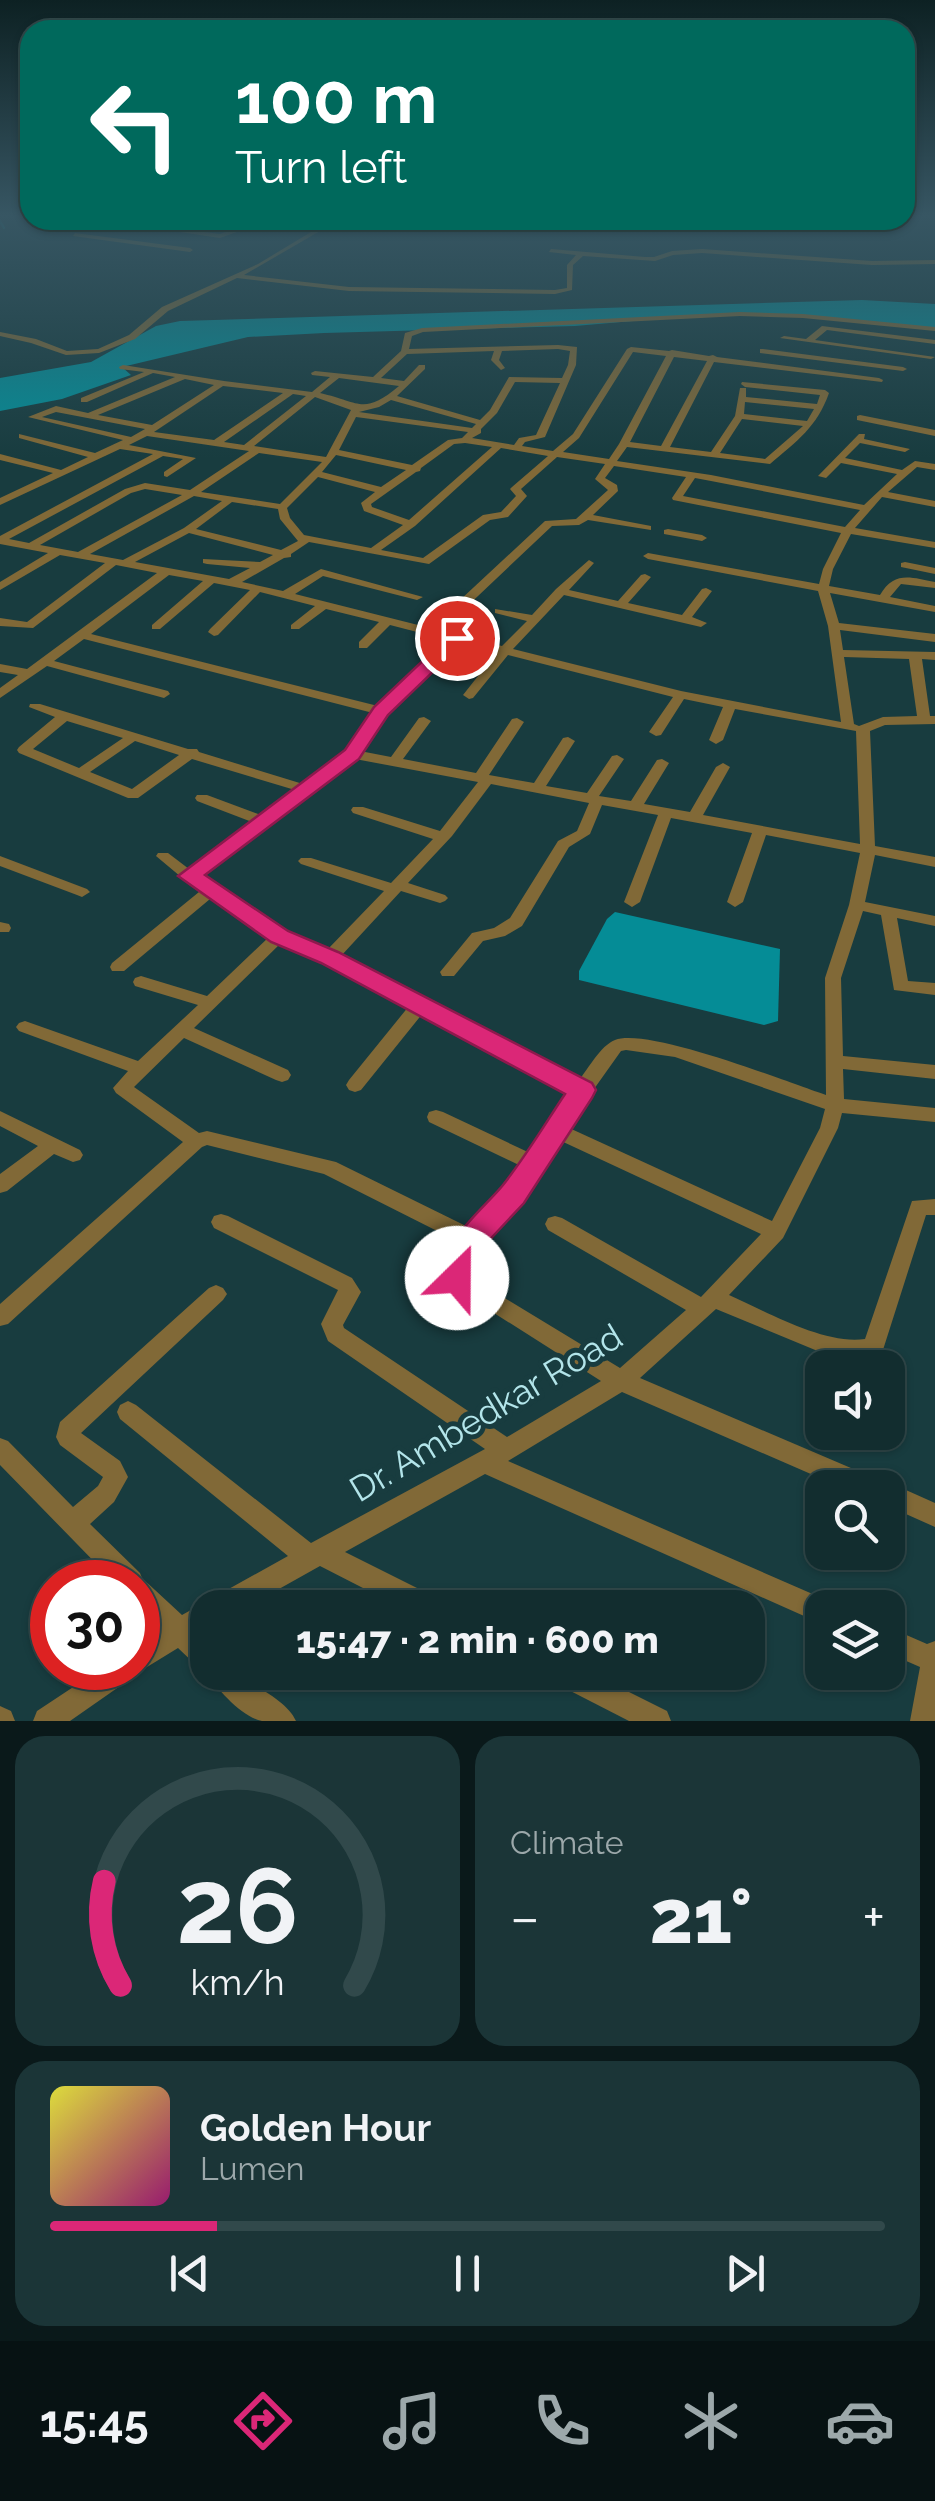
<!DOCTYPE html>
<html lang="en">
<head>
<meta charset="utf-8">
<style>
  body { margin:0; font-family:Raleway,sans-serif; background:#1b3537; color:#f1f3f6; height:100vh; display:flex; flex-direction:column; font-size:38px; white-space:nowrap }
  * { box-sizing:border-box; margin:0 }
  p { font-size:32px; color:#9ca8aa }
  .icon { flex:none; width:55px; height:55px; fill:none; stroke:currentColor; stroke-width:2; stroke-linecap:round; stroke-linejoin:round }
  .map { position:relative; height:1721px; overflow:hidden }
  .drawer { display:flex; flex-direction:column; gap:15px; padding:15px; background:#0a191a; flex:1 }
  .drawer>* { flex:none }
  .top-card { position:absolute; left:20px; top:20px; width:895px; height:210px; border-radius:30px; box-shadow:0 2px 8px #0004,0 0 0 2px #31494b; background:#00695c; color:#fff; overflow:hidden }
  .tools { position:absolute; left:805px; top:1350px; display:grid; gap:20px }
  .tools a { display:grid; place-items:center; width:100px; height:100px; border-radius:20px; background:#122d2f; box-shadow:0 2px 8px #0004,0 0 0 2px #31494b; font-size:50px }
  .speed { position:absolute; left:30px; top:1560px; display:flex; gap:20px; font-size:50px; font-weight:700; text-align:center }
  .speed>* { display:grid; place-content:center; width:130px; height:130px; border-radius:50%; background:#122d2f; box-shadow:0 2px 8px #0004,0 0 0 2px #31494b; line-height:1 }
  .speed .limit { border:15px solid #d22; background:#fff; color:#111 }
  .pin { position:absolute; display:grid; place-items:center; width:85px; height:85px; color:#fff; margin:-42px; border:5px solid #fff; border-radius:50%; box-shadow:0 2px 10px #0007 }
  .me { position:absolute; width:110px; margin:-55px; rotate:23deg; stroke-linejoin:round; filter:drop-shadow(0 0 8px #0008) }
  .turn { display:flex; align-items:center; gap:35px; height:210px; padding:0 50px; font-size:45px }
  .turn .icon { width:130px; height:130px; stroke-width:2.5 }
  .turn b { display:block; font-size:70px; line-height:85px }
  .big { font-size:75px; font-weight:800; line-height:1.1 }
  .drawer .tile { flex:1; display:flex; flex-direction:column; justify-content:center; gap:15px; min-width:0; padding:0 35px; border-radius:30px; background:#1b3537 }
  .drawer .dial { align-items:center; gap:0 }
  .dial svg { height:260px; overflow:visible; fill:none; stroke:#31494b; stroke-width:7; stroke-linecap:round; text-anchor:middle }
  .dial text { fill:#f1f3f6; stroke:none }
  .song { display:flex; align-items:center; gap:30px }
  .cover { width:120px; height:120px; border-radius:15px; background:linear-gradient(135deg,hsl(60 70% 55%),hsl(320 70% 35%)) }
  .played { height:10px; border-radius:5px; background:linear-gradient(90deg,#db2777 20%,#31494b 20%) }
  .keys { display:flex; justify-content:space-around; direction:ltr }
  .heat { display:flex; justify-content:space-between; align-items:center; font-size:55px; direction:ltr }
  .drawer .tiles { flex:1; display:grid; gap:15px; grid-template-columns:1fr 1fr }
  .tile:last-child { grid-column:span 2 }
  .trip { position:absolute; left:190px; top:1590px; width:575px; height:100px; border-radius:30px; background:#122d2f; box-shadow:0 2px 8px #0004,0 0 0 2px #31494b; font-weight:800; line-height:100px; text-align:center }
  .menu { display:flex; height:160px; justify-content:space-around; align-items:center; background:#071213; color:#9ca8aa }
  .menu .icon { width:70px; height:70px }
  .menu .current { color:#db2777 }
  .menu b { font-size:45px; color:#f1f3f6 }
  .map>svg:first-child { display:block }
</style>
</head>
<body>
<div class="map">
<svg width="935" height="1721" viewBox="0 0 935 1721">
  <rect width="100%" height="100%" fill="#183c3f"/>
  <g fill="#058c96">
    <polygon points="862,300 935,304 935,328 778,314 702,315 575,326 324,333 248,337 122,367 131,375 62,399 0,411 0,378 91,362 156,326 180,321"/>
    <polygon points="615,912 780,949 778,1021 764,1025 579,980 579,971 607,919"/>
  </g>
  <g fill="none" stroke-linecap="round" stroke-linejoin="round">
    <polyline stroke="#058c96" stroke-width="2.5" points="0,221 4,228"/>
    <g fill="#816937" fill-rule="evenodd">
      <polygon points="99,220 115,220 220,234 259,220 322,226 332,220 339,220 244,275 349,287 555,290 567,288 567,265 576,255 549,252 551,249 645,257 654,257 672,251 702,249 872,261 935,260 935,264 872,265 702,253 673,255 655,261 583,256 573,265 572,290 555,294 349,291 237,278 168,311 135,339 99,353 66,355 31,343 0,336 0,332 36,339 67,351 98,349 129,335 162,307 258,264 316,229 265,222 220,238"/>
      <polygon points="75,233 190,248 193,250 190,252 73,236"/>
      <path d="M740 312 803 314 935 327V331L803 318 740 316 423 332 412 336 409 349 558 345 577 347 576 365 545 437 525 442 522 446 553 451 573 434 627 349 631 347 669 351 672 350 709 356 713 355 717 357 879 378 883 380 882 382 714 362 670 447 711 452 735 416 740 388H746V397L817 404 820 395 745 387 741 384 742 382 825 390 829 393C817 427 797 441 770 464L627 447 617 461 711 475 864 505 897 474 841 463 826 478 818 476 859 434H865L864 439 910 449 905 452 860 443 845 458 902 470 915 461 935 464V470L917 467 888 492 935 501V507L882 497 855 528 935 542V548L851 534 833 569 829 586 880 595C894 571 910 577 935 582V588L901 584 890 597 935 606V612L830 593 839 623 935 634V642L840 630 843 650 935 652V660L922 659 930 716H935V724L885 725 870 731 875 846 935 857V867L875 855 865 902 935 916V926L897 918 908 981 935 983V995L894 990 881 915 863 911 841 978 843 1056 935 1065V1079L843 1069 844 1099 935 1108V1122L842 1113 838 1128 783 1238 729 1295C767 1312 824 1345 865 1339L912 1201 935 1199V1215H926L882 1353 861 1360 820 1352 716 1309 640 1378 879 1480 882 1485 888 1482 935 1503V1527L888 1506V1488H843L622 1392 508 1461 831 1602 833 1608H822V1624L485 1474 345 1552 439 1599 443 1608H402L320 1566 245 1608H208V1629L201 1633 208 1640V1672L199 1668 178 1648 147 1667 136 1670 133 1677 70 1721H33L37 1711 102 1668H138V1643L160 1629 138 1606V1582H114L0 1465V1438L8 1441 73 1507 98 1486 103 1477 60 1445 56 1437 60 1422 209 1288 216 1285 223 1288 227 1294 223 1300 81 1433 120 1461 128 1477 114 1502 90 1524 140 1573 142 1578 182 1615 288 1556 120 1419 117 1412 120 1405 128 1401 136 1405 311 1543 485 1449 328 1341 321 1324 338 1290 214 1228 211 1222 214 1216 221 1214 228 1216 352 1278 361 1292 343 1325 344 1328 507 1437 601 1381 450 1285 447 1269 459 1242 324 1174 207 1145 202 1147 8 1324 0 1326V1304L183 1142 116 1093 113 1088 128 1071 19 1031 16 1027 19 1023 25 1021 138 1061 198 1005 135 986 133 982 135 978 141 976 207 996 269 937 210 899 124 971H112L110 967 112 963 199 892 156 856 158 853H168L189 869 252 822 197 801 195 798 197 795H207L261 815 295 790 192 759 138 798H128L19 753 17 750 19 747 55 717 29 707 30 704H40L188 749H197L199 752 303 784 347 751 373 713 84 639 54 661 168 691 170 694 164 698 47 666 0 698V688L18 675 0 672V664L27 669 157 573 116 565 33 628 0 626V618L27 622 105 563 60 555 0 590V582L48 553 0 544V536L153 454 120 449 0 505V498L53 473 0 460V454L61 470 88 457 19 438V434L95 453 123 440 28 417 56 406 88 413 175 377 153 373 87 402H81V398L144 372 120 369 119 367 123 365 224 381 312 392 330 377 312 375 311 373 315 371 373 377 401 351 405 333 422 328ZM558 349 570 351 568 365 562 378 509 377 490 410 480 420 397 396 425 369V365H419L404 381 381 378 407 354 494 351 491 360 501 370 505 368 499 360 502 351ZM633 352 666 356 619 444 609 459 563 452 579 438ZM674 357 707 361 661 446 630 442ZM339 378 399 386C363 416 360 402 320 393ZM185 379 214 385 152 425 98 415ZM515 382 560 383 536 435 519 438 514 445 472 438 481 433V429L497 413ZM223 386 283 393 214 440 154 432ZM293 394 306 396 244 445 224 442ZM315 397 351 410 326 457 254 446ZM391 400 476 424 472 428 359 412 379 407ZM745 402 814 409 807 421 744 414ZM56 412 145 429 131 437 42 417ZM356 417 468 432 462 438 448 440 412 465 339 450ZM742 419 803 426 765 459 720 453ZM147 436 249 451 190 490 145 483 125 489 29 543 9 539 163 456 183 459 164 472V476L167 477 196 458 129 445ZM465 443 492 447 409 520 372 507 371 504 416 472 420 471 421 468 454 444ZM501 448 548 456 512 487 510 489 516 496 501 512 483 515 423 558 381 550 415 526ZM259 453 322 462 280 504 201 492ZM336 455 406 470 381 487 322 472ZM557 457 605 464 595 479 608 490 576 519 545 521 430 628 295 594 323 576 417 600 423 597 321 569 283 591 242 582 284 558 291 557V554L309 542 429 564 490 520 508 517 527 496 521 489ZM614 466 686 477 672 498 673 500 841 533 823 569 819 584 648 553 643 556 648 559 818 591 828 626 841 722 681 691 513 649 564 595 701 627 707 623 692 617 712 591 706 588 702 589 682 615 628 603 651 577 645 574 641 575 618 601 569 590 594 563 589 560 556 589 532 615 495 609V613L527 621 502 646 441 631 552 526 579 525 588 520 651 530V526L593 515 618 491 617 485 605 478ZM318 477 375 492 361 503 364 511 403 525 371 548 304 535 290 518 287 508ZM695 478 711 481 860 510 845 527 683 496ZM145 489 182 495 78 552 40 545 131 493ZM194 496 222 501 184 528 123 560 90 554ZM232 502 278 509 280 519 298 541 281 550 196 529ZM189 533 273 555 260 562 203 559V563L207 564 250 568 229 579 135 562ZM169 575 203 581 152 625V629H160L214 583 250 590 210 629 208 632 214 636 218 635 260 592 315 606 291 625V629H299L326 609 379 622 359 642V648H367L390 625 448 640 378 706 91 634ZM459 642 497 652 463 695 469 699 473 698 508 655 673 697 649 732 656 736 661 735 684 699 723 707 709 740 716 744 723 740 735 709 856 731 860 844 703 815 730 767 723 763 716 767 690 812 644 804 669 763 662 759 657 760 631 801 599 796 624 759 617 755 612 756 587 793 546 786 575 741 568 737 563 738 534 783 489 775 524 722 517 718 512 719 476 773 403 759 431 721 424 717 419 718 391 757 360 751 386 714ZM844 657 909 659 917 716 883 717 859 726 854 724ZM67 721 123 738 79 768 33 749ZM135 741 179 755 132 789 90 772ZM355 759 478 782 440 831 363 807H353L351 810 353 813 433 839 391 883 311 858H301L298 861 301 864 384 891 327 950 285 932 198 876 265 826 270 825 272 821ZM491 784 589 803 577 831 558 841 510 918 494 928 472 933 440 972 442 976H454L483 941 505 936 522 926 569 847 590 834 602 805 658 815 624 902 632 907 640 902 671 818 752 833 727 902 735 907 743 902 766 835 860 853 849 905 825 978 826 1095C787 1082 648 1027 615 1040 600 1046 589 1068 579 1080L341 956 401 891 440 903 445 901 448 898 445 895 408 883 452 836ZM281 943 324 961 409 1006 349 1080 346 1085 349 1090 355 1092 361 1090 423 1013 571 1092 530 1153 443 1112 436 1110 429 1112 427 1117 429 1122 521 1166 506 1188 468 1227 336 1162 207 1131 199 1133 134 1087 184 1038 276 1080 282 1082 288 1080 291 1075 288 1070 194 1028ZM626 1050 675 1057 825 1109 820 1128 772 1221 567 1127 621 1051ZM559 1140 761 1234 701 1297 562 1218 555 1216 548 1218 545 1224 548 1230 686 1310 620 1368 467 1275C470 1242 501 1224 520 1199 534 1181 546 1160 559 1140Z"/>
      <polygon points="822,326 935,340 935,344 827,330 815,340 935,357 931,359 780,338 784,336 806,339"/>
      <polygon points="763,349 903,367 907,369 903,371 760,353 760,349"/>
      <polygon points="860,415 935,430 935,436 857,420 857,416"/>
      <polygon points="668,529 702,535 707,538 702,541 664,534 664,530"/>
      <polygon points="905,562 935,568 935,574 901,567 901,563"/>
      <polygon points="0,856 87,889 90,892 82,897 77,895 0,866"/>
      <polygon points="0,922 9,924 11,928 9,932 0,932"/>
      <polygon points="0,1111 80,1150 83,1155 80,1160 73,1162 54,1154 7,1191 0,1193 0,1174 38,1146 0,1126"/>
      <polygon points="888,1627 927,1644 935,1641 935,1721 910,1721 920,1667 888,1653"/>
      <path d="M208 1672H240C256 1689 287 1700 296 1721 285 1721 273 1721 262 1721 244 1718 215 1689 208 1672Z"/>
      <polygon points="547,1672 589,1672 667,1711 671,1721 629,1721 551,1681"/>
      <polygon points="0,1706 11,1711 15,1721 0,1721"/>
    </g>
  </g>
  <linearGradient id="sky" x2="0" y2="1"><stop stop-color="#0d2123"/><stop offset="0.47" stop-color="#375663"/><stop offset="1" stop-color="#375663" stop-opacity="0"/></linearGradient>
  <rect width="935" height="458" fill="url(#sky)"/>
  <path fill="#db2777" stroke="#8e194d" stroke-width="2.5" d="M457 633 464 634V642L388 715 359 759 205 875 288 931 338 952 592 1083 596 1090 592 1098 524 1203 483 1247 468 1288 457 1292 446 1288C428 1251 483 1210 503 1185 526 1156 545 1124 565 1094L321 963 271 942 178 876 345 750 374 707 451 634Z"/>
  <g text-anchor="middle" stroke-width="10" stroke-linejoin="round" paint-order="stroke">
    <g font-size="35" fill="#b3e5ea" stroke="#183c3f">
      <text transform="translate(486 1413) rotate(-31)" y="12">Dr. Ambedkar Road</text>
    </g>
  </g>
</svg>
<div class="tools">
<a><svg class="icon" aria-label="sound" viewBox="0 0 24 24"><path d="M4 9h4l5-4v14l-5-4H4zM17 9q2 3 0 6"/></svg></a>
<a><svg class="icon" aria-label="search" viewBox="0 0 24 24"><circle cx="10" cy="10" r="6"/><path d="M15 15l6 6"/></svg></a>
<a><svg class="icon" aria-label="layers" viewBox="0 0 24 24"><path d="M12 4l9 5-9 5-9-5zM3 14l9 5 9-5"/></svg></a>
</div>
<div class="speed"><div class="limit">30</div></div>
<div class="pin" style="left:457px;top:638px;background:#d93025"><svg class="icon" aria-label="arrive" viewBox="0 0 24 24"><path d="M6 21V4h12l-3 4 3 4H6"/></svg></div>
<svg class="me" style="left:457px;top:1278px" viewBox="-20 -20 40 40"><circle r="19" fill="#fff"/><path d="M0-13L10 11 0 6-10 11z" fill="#db2777"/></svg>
<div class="trip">15:47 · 2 min · 600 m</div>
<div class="top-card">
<div class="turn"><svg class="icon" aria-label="left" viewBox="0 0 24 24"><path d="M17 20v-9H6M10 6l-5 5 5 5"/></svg><div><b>100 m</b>Turn left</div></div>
</div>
</div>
<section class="drawer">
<div class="tiles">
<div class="tile dial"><svg viewBox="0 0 100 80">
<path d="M14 69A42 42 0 1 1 86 69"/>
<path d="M14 69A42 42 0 0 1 9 37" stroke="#db2777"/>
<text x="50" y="56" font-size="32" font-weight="700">26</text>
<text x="50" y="72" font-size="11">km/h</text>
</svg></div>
<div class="tile"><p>Climate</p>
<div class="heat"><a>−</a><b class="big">21°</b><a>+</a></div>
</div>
<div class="tile">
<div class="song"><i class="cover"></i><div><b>Golden Hour</b><p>Lumen</p></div></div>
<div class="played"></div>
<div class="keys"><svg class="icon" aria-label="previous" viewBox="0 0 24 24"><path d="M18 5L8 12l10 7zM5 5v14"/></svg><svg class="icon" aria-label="pause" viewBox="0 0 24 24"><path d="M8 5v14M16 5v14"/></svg><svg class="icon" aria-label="next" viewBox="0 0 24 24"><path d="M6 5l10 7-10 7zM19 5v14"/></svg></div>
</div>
</div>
</section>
<nav class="menu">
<b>15:45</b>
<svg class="icon current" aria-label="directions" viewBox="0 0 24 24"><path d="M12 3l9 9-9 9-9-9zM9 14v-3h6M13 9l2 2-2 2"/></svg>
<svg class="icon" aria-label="music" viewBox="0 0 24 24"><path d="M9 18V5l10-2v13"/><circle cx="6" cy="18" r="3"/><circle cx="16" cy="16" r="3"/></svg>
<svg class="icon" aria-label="phone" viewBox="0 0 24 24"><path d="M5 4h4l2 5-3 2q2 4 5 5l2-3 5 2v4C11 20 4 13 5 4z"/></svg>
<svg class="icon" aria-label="climate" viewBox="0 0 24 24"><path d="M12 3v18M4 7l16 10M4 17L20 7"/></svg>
<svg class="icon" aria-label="car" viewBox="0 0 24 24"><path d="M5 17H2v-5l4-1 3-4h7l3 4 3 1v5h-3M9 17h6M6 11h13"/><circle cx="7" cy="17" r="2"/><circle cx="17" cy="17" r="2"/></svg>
</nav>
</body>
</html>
